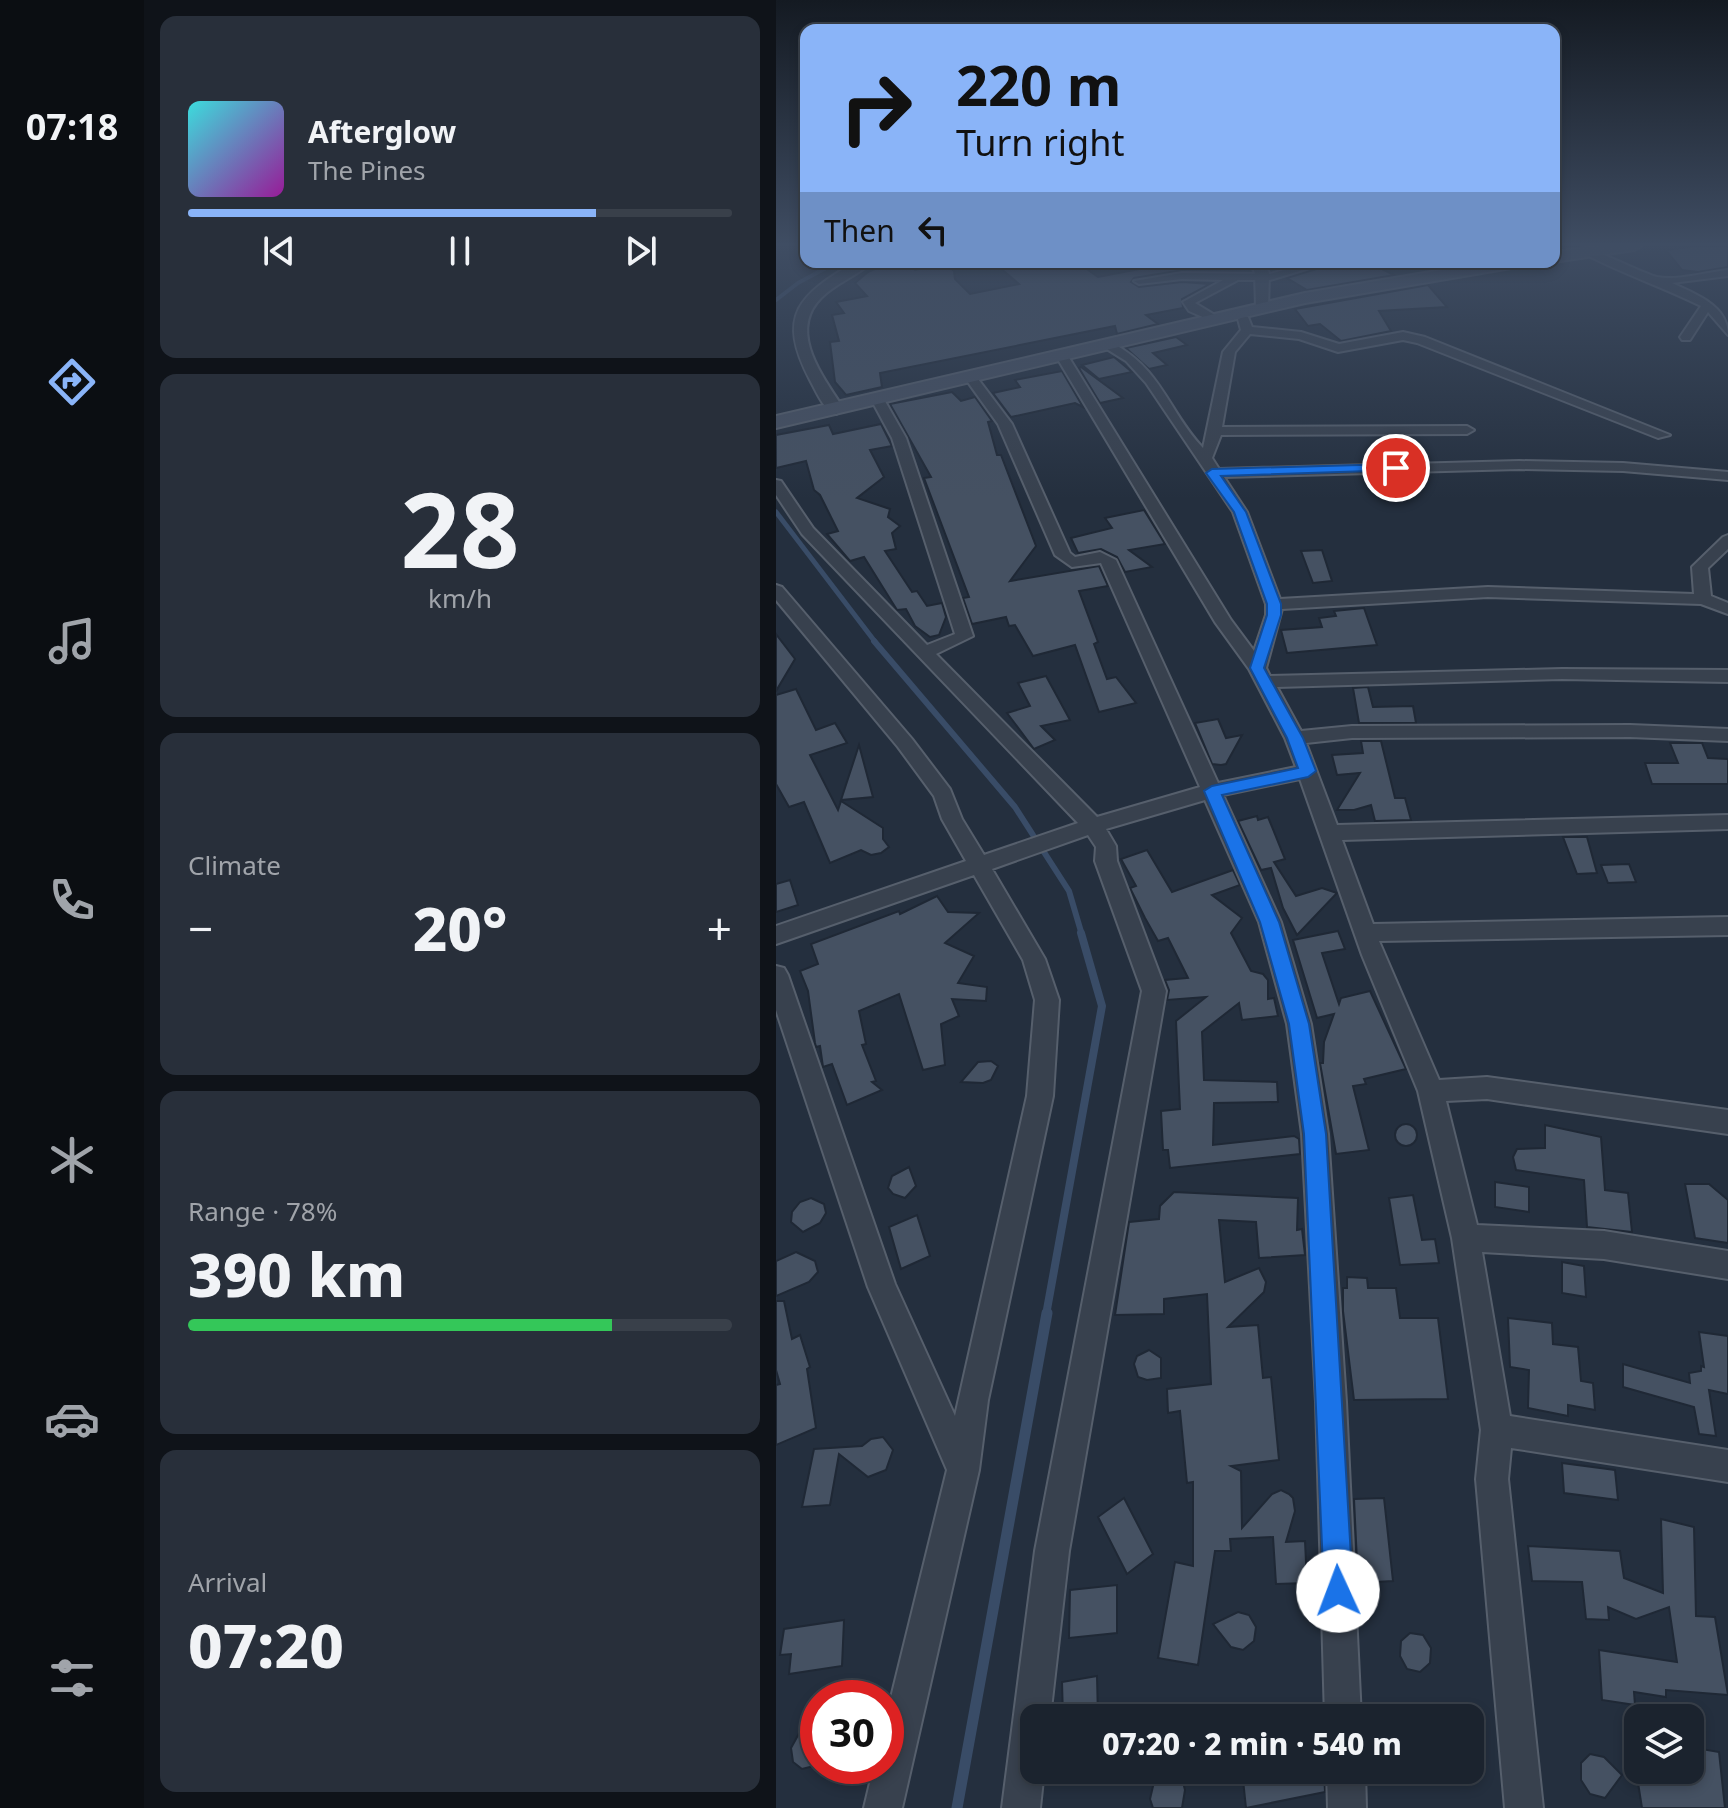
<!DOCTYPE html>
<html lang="en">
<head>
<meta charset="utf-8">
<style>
  body { margin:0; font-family:"Noto Sans",sans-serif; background:#282f3a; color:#f1f3f6; height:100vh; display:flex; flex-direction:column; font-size:30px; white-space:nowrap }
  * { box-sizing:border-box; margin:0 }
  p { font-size:26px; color:#a0a4aa }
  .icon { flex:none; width:44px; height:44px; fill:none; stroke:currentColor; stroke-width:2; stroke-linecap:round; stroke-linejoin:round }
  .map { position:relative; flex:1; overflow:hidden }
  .side { display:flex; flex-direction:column; gap:16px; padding:16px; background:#0f1319; width:632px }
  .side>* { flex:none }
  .top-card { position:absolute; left:24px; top:24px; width:760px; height:244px; border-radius:16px; box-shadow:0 4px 12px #0003,0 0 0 2px #39404a; background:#8ab4f8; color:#111; overflow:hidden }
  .buttons { position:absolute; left:848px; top:1704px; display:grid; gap:16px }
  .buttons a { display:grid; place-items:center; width:80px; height:80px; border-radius:16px; background:#1b232e; box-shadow:0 4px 12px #0003,0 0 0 2px #39404a; font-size:40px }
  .speed { position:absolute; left:24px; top:1680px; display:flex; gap:16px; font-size:40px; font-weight:700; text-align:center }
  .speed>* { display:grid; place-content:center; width:104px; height:104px; border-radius:50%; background:#1b232e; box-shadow:0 4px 12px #0003,0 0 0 2px #39404a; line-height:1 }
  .speed .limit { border:12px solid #d22; background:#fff; color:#111 }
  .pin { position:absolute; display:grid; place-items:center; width:68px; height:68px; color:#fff; margin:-34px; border:4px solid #fff; border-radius:50%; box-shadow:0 2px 8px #0007 }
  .me { position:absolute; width:88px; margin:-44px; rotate:358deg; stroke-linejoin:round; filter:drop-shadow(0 0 6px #0008) }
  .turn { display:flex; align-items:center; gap:28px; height:168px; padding:0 24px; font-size:36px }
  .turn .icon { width:104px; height:104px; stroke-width:2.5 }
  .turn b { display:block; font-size:56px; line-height:68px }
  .then { display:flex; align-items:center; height:76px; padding:0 24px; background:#0003; gap:16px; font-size:30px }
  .big { font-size:60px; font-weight:800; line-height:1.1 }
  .side .card { flex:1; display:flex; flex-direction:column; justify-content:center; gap:12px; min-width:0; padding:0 28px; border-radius:16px; background:#282f3a }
  .side .dial { align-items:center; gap:0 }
  .dial b { font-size:104px; line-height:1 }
  .song { display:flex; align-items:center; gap:24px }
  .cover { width:96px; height:96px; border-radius:12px; background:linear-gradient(135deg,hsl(180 70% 55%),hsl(300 70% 35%)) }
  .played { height:8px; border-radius:4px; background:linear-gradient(90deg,#8ab4f8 75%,#39404a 75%) }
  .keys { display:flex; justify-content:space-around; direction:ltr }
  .heat { display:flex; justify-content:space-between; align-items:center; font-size:44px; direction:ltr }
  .charge { height:12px; border-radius:6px; background:linear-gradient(90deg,#34c759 78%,#39404a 0) }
  .trip { position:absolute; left:244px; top:1704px; width:464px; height:80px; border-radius:16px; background:#1b232e; box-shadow:0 4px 12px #0003,0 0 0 2px #39404a; font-weight:800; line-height:80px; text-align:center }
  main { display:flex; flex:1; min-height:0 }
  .dock { display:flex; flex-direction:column; width:144px; justify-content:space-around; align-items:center; background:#0b0e12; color:#a0a4aa }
  .dock .icon { width:56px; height:56px }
  .dock .selected { color:#8ab4f8 }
  .dock b { font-size:36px; color:#f1f3f6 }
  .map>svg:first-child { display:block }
</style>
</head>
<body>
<main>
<nav class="dock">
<b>07:18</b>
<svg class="icon selected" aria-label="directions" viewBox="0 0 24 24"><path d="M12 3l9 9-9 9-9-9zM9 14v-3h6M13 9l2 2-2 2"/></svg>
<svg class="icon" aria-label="music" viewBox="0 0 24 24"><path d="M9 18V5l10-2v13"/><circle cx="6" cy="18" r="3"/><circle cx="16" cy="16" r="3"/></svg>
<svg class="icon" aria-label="phone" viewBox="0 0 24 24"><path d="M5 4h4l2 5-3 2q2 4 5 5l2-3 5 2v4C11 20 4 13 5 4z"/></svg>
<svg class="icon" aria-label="climate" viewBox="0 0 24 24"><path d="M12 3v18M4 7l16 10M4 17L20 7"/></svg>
<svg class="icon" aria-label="car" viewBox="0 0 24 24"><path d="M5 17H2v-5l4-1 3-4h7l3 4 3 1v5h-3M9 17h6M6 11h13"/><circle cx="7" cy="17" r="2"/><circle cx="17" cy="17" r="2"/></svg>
<svg class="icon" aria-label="filters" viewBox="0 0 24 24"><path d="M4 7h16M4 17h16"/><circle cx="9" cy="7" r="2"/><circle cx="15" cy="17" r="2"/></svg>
</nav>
<section class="side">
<div class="card">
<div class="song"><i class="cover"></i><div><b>Afterglow</b><p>The Pines</p></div></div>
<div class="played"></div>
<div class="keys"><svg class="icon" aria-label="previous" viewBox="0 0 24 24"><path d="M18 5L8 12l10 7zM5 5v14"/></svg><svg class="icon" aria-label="pause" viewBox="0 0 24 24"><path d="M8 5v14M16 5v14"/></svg><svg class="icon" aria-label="next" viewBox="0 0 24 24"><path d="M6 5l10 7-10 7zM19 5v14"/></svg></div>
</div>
<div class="card dial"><b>28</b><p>km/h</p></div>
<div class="card"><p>Climate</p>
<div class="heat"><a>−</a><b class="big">20°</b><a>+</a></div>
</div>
<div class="card"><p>Range · 78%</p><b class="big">390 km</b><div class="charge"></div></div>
<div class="card"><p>Arrival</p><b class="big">07:20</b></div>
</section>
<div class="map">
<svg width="952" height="1808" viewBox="0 0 952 1808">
  <rect width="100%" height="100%" fill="#242f3e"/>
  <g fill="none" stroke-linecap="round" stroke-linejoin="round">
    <polyline stroke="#394c67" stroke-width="4" points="0,300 22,283 61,262"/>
    <polyline stroke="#394c67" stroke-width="5" points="0,512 100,643"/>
    <polyline stroke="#394c67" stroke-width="6" points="98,641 239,807 293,891 306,935"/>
    <polyline stroke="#394c67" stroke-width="8" points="270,1315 326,1006 305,933"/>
    <polyline stroke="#394c67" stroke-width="11" points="181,1808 271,1313"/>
  </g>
  <g fill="#455162" stroke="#1f2835" stroke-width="2">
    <polygon points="921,246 952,246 952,267 922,272 906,270 890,250"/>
    <polygon points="115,262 130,262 139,270 170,264 178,271 179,279 194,294 243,284 223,267 248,262 253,267 276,262 301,262 322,277 395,263 407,270 358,278 355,282 363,287 406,282 434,284 406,299 407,308 370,315 382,324 341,334 339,326 104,373 106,387 70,395 59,382 54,342 63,341 56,315 68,313 60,302 91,296 79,283 92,272"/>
    <polygon points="585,262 610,262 606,269 618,275 531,290 511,278 547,267"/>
    <polygon points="652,285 671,307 603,311 615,331 565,341 544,324 532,326 519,309"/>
    <polygon points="400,337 411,345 377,353 391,365 373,369 350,348"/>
    <polygon points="338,357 356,372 323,379 306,365"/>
    <polygon points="305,367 347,398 324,403 303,368"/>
    <polygon points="286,371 307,407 299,403 235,417 217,393 244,387 239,380"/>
    <polygon points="176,392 185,401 199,397 216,421 212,422 221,455 225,455 260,546 234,581 323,566 332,586 303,591 322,642 318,644 331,679 340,677 360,703 323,712 299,645 257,656 239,625 233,626 230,617 196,624 187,598 193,597 148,478 155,477 114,404"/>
    <polygon points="105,424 116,446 94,450 108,477 81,498 114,509 112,517 124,526 116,533 120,549 109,551 136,592 141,591 151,606 166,603 170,617 163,635 154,637 139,626 130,609 121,610 88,557 74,561 51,534 62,531 44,495 38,490 30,461 0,468 0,435 53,425 57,434"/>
    <polygon points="368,510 389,544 353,550 376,567 349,572 341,557 325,549 302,553 295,538 336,528 329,518"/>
    <polygon points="546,550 556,581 537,583 525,551"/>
    <polygon points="588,608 601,645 511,653 505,630 546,627 543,618 560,616 558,611"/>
    <polygon points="0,634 19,659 0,691"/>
    <polygon points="270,676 294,720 265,726 279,740 258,749 231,713 254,706 242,683"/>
    <polygon points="592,687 597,707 637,706 640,723 583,723 577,688"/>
    <polygon points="20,689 40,730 59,723 71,743 34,755 62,810 65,801 107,828 107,839 113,847 105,853 95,855 85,850 54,863 28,802 13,807 0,784 0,695"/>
    <polygon points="442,719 450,738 466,735 450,764 445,765 436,764 419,723"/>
    <polygon points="585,741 605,741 619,798 629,798 635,820 599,821 595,805 578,810 561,810 584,773 561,775 556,755 587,753"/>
    <polygon points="894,743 926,743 932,758 952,759 952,784 876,784 869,763 902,763"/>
    <polygon points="83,745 97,797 65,800"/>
    <polygon points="481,816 482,820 492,817 509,859 498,862 520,896 546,888 561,893 521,935 507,908 495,868 485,870 462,821"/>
    <polygon points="787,837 811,837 821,873 801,874"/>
    <polygon points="371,850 396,892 457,870 464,885 436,895 466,918 455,933 475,971 487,974 492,980 492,999 498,998 502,1016 466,1020 463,1003 426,1032 428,1080 501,1082 502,1102 438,1103 437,1145 518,1136 523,1139 524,1154 394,1168 392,1150 387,1150 385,1111 404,1109 400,1021 430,997 391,1000 393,990 389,980 412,978 392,938 382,941 369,918 354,888 360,886 345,859"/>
    <polygon points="853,864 860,882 832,883 825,865"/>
    <polygon points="14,880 22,905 0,912 0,884"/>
    <polygon points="161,896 172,912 203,913 169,943 198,956 182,983 211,987 210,1001 176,999 183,1016 165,1024 169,1065 147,1070 123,994 83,1011 90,1044 86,1045 100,1081 96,1082 106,1090 71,1105 56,1064 47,1067 44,1046 40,1047 39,1043 32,991 24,971 42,964 35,944 123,911 124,914"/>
    <polygon points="562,931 569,949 546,953 563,1004 565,998 594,991 630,1069 588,1079 590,1084 577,1086 593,1150 560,1154 544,1063 547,1063 548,1042 558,1014 541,1018 517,940"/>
    <polygon points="215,1061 222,1066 215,1080 207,1083 185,1082 202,1062"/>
    <circle cx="630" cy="1135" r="11"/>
    <polygon points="769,1125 825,1137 829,1190 852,1193 856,1232 811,1227 808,1180 740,1170 737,1157 741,1149 769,1148"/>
    <polygon points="133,1167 140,1186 129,1198 117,1194 112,1188 116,1176"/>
    <polygon points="719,1182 753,1187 753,1212 719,1207"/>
    <polygon points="909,1184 933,1184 952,1200 952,1243 919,1238"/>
    <polygon points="398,1192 522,1198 521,1230 526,1229 529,1255 483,1258 480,1222 443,1220 449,1282 483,1268 490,1282 488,1292 452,1327 482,1325 487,1378 495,1377 503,1460 455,1466 465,1471 466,1528 496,1494 505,1490 513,1494 517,1498 519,1511 510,1542 529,1541 531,1583 500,1584 497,1537 454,1539 455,1551 439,1551 422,1665 382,1658 399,1562 417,1566 417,1482 411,1483 404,1411 392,1413 391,1389 435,1384 431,1294 388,1299 388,1314 339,1315 353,1222 383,1219 384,1206"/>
    <polygon points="637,1195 646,1240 659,1239 663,1263 624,1265 613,1198"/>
    <polygon points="35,1198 48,1204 50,1213 44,1223 27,1232 15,1222 16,1212 24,1202"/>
    <polygon points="141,1215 154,1256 125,1269 113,1227"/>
    <polygon points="20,1252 39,1261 42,1272 33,1282 0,1296 0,1261"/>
    <polygon points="786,1262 808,1266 810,1297 786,1293"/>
    <polygon points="571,1277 591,1278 592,1288 620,1288 624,1318 662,1318 672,1399 578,1400 567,1311 567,1288 571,1288"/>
    <polygon points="0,1301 8,1301 16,1339 24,1335 34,1367 31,1369 40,1428 0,1445 0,1385 4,1384 0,1370"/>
    <polygon points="732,1318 776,1323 777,1344 802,1347 805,1381 817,1383 819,1410 792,1405 792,1416 752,1408 753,1370 734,1367"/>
    <polygon points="923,1332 952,1336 952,1394 933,1390 940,1436 923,1434 918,1407 847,1387 847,1364 914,1383 913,1373 925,1371 925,1366 928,1367"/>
    <polygon points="373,1350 385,1358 385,1378 371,1380 362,1377 358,1364 361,1356"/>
    <polygon points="107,1437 117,1450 110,1470 92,1477 63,1454 54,1505 26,1507 38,1449 86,1446 95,1439"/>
    <polygon points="786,1463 839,1470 842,1500 788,1493"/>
    <polygon points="348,1498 377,1554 351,1574 322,1517"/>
    <polygon points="608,1498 617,1581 582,1583 578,1499"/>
    <polygon points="885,1519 918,1527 920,1616 939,1617 952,1695 890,1690 890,1697 858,1692 859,1705 826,1700 823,1650 901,1662 893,1607 860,1619 832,1607 833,1620 810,1619 806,1582 756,1581 752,1546 844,1551 848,1578 887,1593"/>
    <polygon points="341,1585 341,1633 293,1638 294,1590"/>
    <polygon points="462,1612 473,1615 480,1627 478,1641 467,1650 455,1647 437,1624"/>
    <polygon points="68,1620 66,1666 13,1674 15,1654 4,1655 8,1629"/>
    <polygon points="634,1633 647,1635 655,1648 654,1663 644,1672 631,1669 624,1656 625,1641"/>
    <polygon points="321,1676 322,1718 287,1718 286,1682"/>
    <polygon points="42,1719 42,1765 26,1769 17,1762 15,1748 26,1728"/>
    <polygon points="914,1747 943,1752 949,1808 866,1808 860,1770 916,1770"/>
    <polygon points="814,1754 828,1757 846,1775 829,1798 814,1794 805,1780 805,1763"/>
    <polygon points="466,1770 548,1770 549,1792 470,1808"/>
    <polygon points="389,1772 396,1773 407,1782 409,1790 406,1808 377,1808 374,1799 378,1782"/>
  </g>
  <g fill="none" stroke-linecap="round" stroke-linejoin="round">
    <g stroke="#565f6c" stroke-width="4">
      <g id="minor">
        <path d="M809 250C821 249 863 272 881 277 902 281 931 272 952 270V276L896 283C919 294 952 305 952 335L932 312 914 340H906L904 337 925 306C887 287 847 274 809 254Z"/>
        <polygon points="536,262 553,262 494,280 462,280 419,303 442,317 444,319 438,322 413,311 407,302 447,280 406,279 363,284 358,281 406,273 494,274"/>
        <path d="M468 316 472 317 476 327 525 332 563 344 627 332 649 337 894 435 882 438 641 343 627 340 562 352 523 339 474 334 459 352 446 427 691 426 698 430 691 434 445 435 436 458 443 469 743 461 847 463 952 472V480L847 471 743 469 448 477 471 512 504 599 712 587 918 594 916 567 947 537 952 535V549L932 568 935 596 952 603V614L925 604 712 597 506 609 490 668 494 676 786 669 952 670V682L786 679 501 687 525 731 576 726 854 725 952 729V741L854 737 576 738 530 743 561 825 952 815V829L566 840 597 924 952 917V935L603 941 663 1080 711 1077 952 1110V1134L711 1099 670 1101 701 1225 828 1231 952 1251V1279L828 1259 706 1252 734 1416 952 1450V1482L735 1448 732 1479 767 1808H729L700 1479 705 1430 676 1238 642 1091 586 955 524 779 447 795 505 922 535 1024 552 1134 570 1402 585 1718H549L540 1402 526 1134 511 1024 483 922 429 800 330 829 340 846 341 861 390 991 293 1551 274 1718H258V1770H268L264 1808H226L259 1551 366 991 319 861 320 847 312 835 216 869 269 959 283 1000 277 1096 212 1400 203 1470 126 1808H88L98 1766H110V1718L171 1470 92 1287 0 1010V966L8 968 12 975 119 1284 179 1416 251 1096 259 1000 247 960 198 875 0 944V926L190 861 166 819 158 796 122 747 0 600V585L6 587 136 739 174 789 186 819 208 855 302 823 26 534 0 495V480L5 481 37 528 151 645 179 634 116 438 95 399 106 396 130 438 197 636 160 654 321 817 424 787 325 563 296 567 279 555 222 424 189 378 199 375 236 424 294 553 299 557 324 552 340 560 442 783 520 767 509 738 473 669 439 622 280 356 286 352 292 356 455 620 478 651 490 615V604L457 512 370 383 350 361 326 346 336 343C386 369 392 411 427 448L447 352 465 330 462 319Z"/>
        <polygon points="551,1770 589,1770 590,1808 552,1808"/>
      </g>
    </g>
    <g stroke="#565f6c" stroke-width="4">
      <g id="tertiary">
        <path d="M79 262H96C81 276 60 283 45 298 11 332 48 378 68 409L60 414C48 411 40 391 34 380 0 315 23 295 79 262Z"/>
        <polygon points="474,262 488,262 493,273 492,310 487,311 480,307 479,273"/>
      </g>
    </g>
    <g stroke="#565f6c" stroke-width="4">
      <g id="secondary">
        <polygon points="826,246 865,246 858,250 778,262 778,252"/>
        <polygon points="714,262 749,262 741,267 529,303 0,428 0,416 529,293"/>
      </g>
    </g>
    <use href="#minor" fill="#38414e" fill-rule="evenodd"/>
    <use href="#tertiary" fill="#38414e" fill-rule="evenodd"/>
    <use href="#secondary" fill="#465061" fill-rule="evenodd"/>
  </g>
  <linearGradient id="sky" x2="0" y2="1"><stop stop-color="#141a22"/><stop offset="0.49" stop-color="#3f4d63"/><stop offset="1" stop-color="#3f4d63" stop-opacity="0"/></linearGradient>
  <rect width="952" height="499" fill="url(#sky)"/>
  <polygon fill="#1a73e8" stroke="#114b97" stroke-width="2" points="620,464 626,468 625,470 445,476 470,512 505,604 505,615 488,668 527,738 540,771 532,777 446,795 503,922 533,1024 550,1134 577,1591 572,1601 562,1606 552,1601 548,1591 528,1134 513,1024 484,922 428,791 436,786 522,768 511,738 474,668 491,615 491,604 458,512 430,473 436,469"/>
</svg>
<div class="buttons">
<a><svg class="icon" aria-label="layers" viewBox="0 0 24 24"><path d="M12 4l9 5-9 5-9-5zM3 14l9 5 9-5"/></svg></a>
</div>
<div class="speed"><div class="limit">30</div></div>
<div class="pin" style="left:620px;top:468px;background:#d93025"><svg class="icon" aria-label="arrive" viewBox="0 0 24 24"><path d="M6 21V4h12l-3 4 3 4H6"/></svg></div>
<svg class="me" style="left:562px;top:1591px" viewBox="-20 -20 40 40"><circle r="19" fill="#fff"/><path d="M0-13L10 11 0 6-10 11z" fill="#1a73e8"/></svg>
<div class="trip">07:20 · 2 min · 540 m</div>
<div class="top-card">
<div class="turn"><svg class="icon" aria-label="right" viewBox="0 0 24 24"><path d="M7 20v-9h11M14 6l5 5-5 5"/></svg><div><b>220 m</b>Turn right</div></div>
<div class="then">Then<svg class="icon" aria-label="left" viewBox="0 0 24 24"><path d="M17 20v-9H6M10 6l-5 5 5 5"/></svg></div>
</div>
</div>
</main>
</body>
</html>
